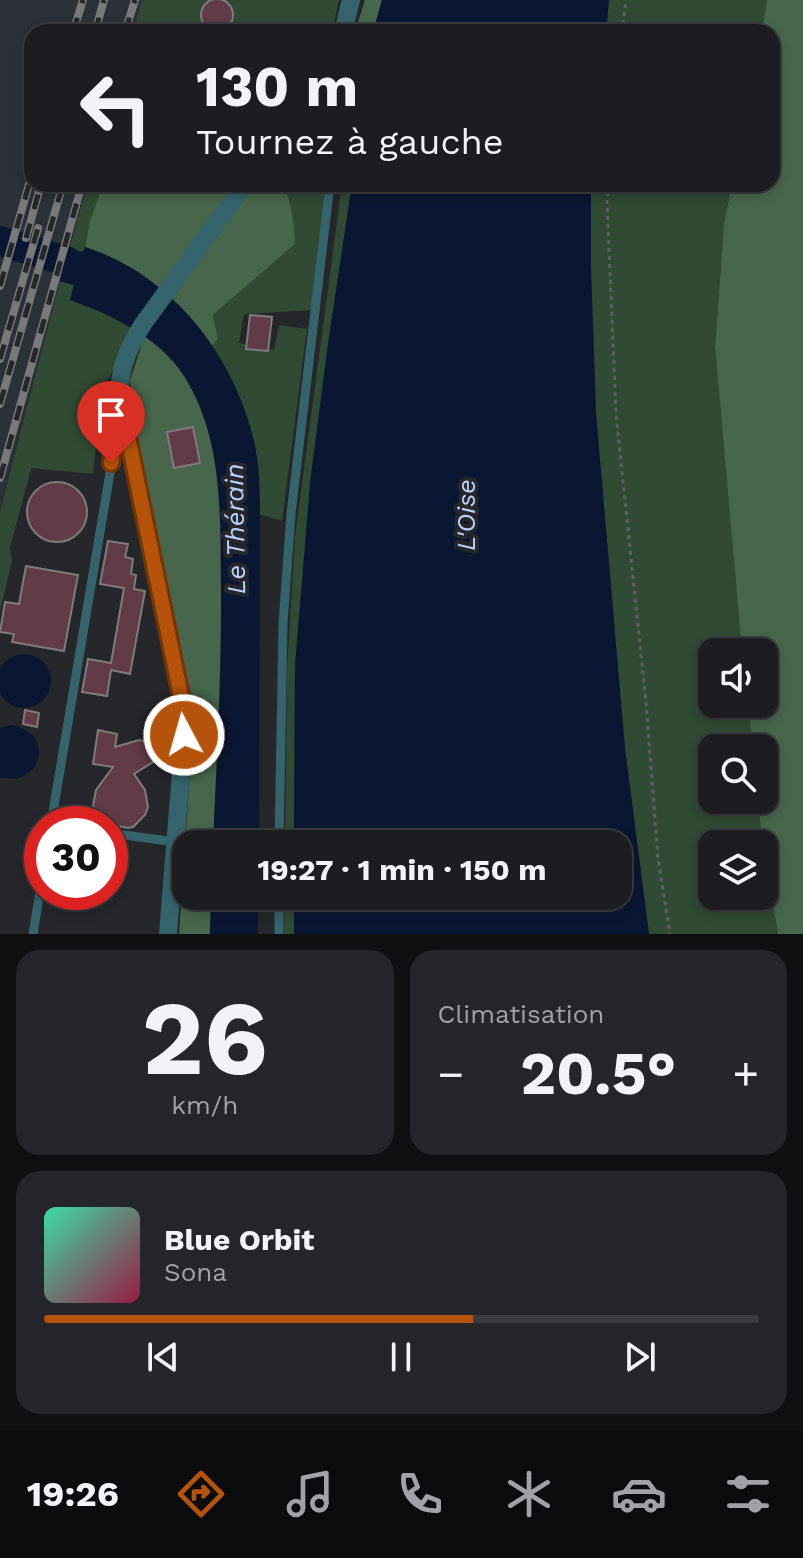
<!DOCTYPE html>
<html lang="fr">
<head>
<meta charset="utf-8">
<style>
  body { margin:0; font-family:"Work Sans",sans-serif; background:#252629; color:#f1f3f6; height:100vh; display:flex; flex-direction:column; font-size:30px; white-space:nowrap }
  * { box-sizing:border-box; margin:0 }
  p { font-size:26px; color:#a0a2a5 }
  .icon { flex:none; width:44px; height:44px; fill:none; stroke:currentColor; stroke-width:2; stroke-linecap:round; stroke-linejoin:round }
  .map { position:relative; height:934px; overflow:hidden }
  .details { display:flex; flex-direction:column; gap:16px; padding:16px; background:#0f1012; flex:1 }
  .details>* { flex:none }
  .guide { position:absolute; left:24px; top:24px; width:756px; height:168px; border-radius:24px; box-shadow:0 4px 12px #0003,0 0 0 2px #3a3b3e; background:#1c1d20; color:#f1f3f6; overflow:hidden }
  .tools { position:absolute; left:698px; top:638px; display:grid; gap:16px }
  .tools a { display:grid; place-items:center; width:80px; height:80px; border-radius:16px; background:#1c1d20; box-shadow:0 4px 12px #0003,0 0 0 2px #3a3b3e; font-size:40px }
  .speed { position:absolute; left:24px; top:806px; display:flex; gap:16px; font-size:40px; font-weight:700; text-align:center }
  .speed>* { display:grid; place-content:center; width:104px; height:104px; border-radius:50%; background:#1c1d20; box-shadow:0 4px 12px #0003,0 0 0 2px #3a3b3e; line-height:1 }
  .speed .limit { border:12px solid #d22; background:#fff; color:#111 }
  .pin { position:absolute; display:grid; place-items:center; width:68px; height:68px; color:#fff; margin:-82px -34px; border-radius:50% 50% 50% 0; rotate:-45deg; box-shadow:0 0 8px #0007 }
  .pin .icon { rotate:45deg }
  .me { position:absolute; width:88px; margin:-44px; rotate:354deg; stroke-linejoin:round; filter:drop-shadow(0 0 6px #0008) }
  .turn { display:flex; align-items:center; gap:28px; height:168px; padding:0 40px; font-size:36px }
  .turn .icon { width:104px; height:104px; stroke-width:2.5 }
  .turn b { display:block; font-size:56px; line-height:68px }
  .big { font-size:60px; font-weight:700; line-height:1.1 }
  .details .tile { flex:1; display:flex; flex-direction:column; justify-content:center; gap:12px; min-width:0; padding:0 28px; border-radius:24px; background:#252629 }
  .details .dial { align-items:center; gap:0 }
  .dial b { font-size:104px; line-height:1 }
  .song { display:flex; align-items:center; gap:24px }
  .cover { width:96px; height:96px; border-radius:12px; background:linear-gradient(135deg,hsl(160 70% 55%),hsl(340 70% 35%)) }
  .played { height:8px; border-radius:4px; background:linear-gradient(90deg,#b45309 60%,#3a3b3e 60%) }
  .keys { display:flex; justify-content:space-around; direction:ltr }
  .heat { display:flex; justify-content:space-between; align-items:center; font-size:44px; direction:ltr }
  .details .tiles { flex:1; display:grid; gap:16px; grid-template-columns:1fr 1fr }
  .tile:last-child { grid-column:span 2 }
  .trip { position:absolute; left:172px; top:830px; width:460px; height:80px; border-radius:24px; background:#1c1d20; box-shadow:0 4px 12px #0003,0 0 0 2px #3a3b3e; font-weight:700; line-height:80px; text-align:center }
  .menu { display:flex; height:128px; justify-content:space-around; align-items:center; background:#0b0c0d; color:#a0a2a5 }
  .menu .icon { width:56px; height:56px }
  .menu .on { color:#b45309 }
  .menu b { font-size:36px; color:#f1f3f6 }
  .map>svg:first-child { display:block }
</style>
</head>
<body>
<div class="map">
<svg width="803" height="934" viewBox="0 0 803 934">
  <rect width="100%" height="100%" fill="#26272a"/>
  <polygon fill="#2c3037" points="0,0 169,0 160,32 32,32 32,184 116,184 83,252 69,249 60,281 74,285 36,453 10,547 12,561 0,611"/>
  <g fill="#304a33">
    <polygon points="142,0 339,0 332,32 133,32"/>
    <polygon points="609,0 767,0 762,32 606,32"/>
    <polygon points="88,184 103,184 90,221 83,252 69,249"/>
    <path d="M284 184H325L312 310 244 314 239 343 274 350 279 325 307 329 282 521 259 514 255 445 212 346 218 339 213 315 295 244C295 223 291 204 284 184Z"/>
    <polygon points="342,184 352,184 327,351 295,665 294,844 285,844 287,669 295,536"/>
    <polygon points="591,184 732,184 724,223 715,347 742,652 712,652 712,704 748,704 753,748 712,748 712,800 758,800 763,844 712,844 712,896 764,896 764,849 778,934 649,934 625,749 596,414 591,270"/>
    <polygon points="60,281 74,285 70,300 107,314 136,331 108,379 88,397 100,413 93,474 31,468 10,547 12,561 0,611 0,512"/>
    <polygon points="285,896 294,896 294,934 284,934"/>
  </g>
  <g fill="#47664b">
    <polygon points="365,0 382,0 373,32 355,32"/>
    <polygon points="767,0 803,0 803,934 778,934 762,838 758,800 764,800 764,748 753,748 748,704 764,704 764,652 742,652 715,347 724,223 732,184 772,184 772,32 762,32"/>
    <path d="M103 184H284C291 204 295 223 295 244L213 315 218 339 212 346 198 326 178 367C197 391 207 422 214 452 223 491 221 534 221 574 222 664 217 754 213 844H186V896H211L210 934H179L190 771 189 721 185 669 131 407 130 380 144 337 134 270 114 259 85 247 90 221Z"/>
  </g>
  <g fill="#0a1732">
    <polygon points="382,0 609,0 606,32 373,32"/>
    <polygon points="352,184 591,184 591,270 596,414 625,749 649,934 294,934 294,896 618,896 618,844 294,844 295,665 310,483 327,351"/>
    <path d="M85 247C171 274 234 355 254 441 263 481 259 529 260 569 260 661 259 752 259 844H213C217 759 222 674 221 589 220 517 224 439 184 376 160 338 111 314 70 300L74 285 60 281 69 249 83 252Z"/>
    <circle cx="24" cy="681" r="27"/>
    <path d="M11 725C57 733 41 789 0 777V728Z"/>
    <polygon points="211,896 258,896 258,934 210,934"/>
  </g>
  <g fill="none" stroke-linecap="round" stroke-linejoin="round">
    <polyline stroke="#0a1732" stroke-width="30" points="0,241 66,261 100,283"/>
  </g>
  <g fill="#613b47" stroke="#7e7b7b" stroke-width="2">
    <circle cx="217" cy="15" r="16"/>
    <polygon points="250,315 272,317 268,351 246,349"/>
    <polygon points="193,427 200,463 174,468 167,432"/>
    <circle cx="57" cy="512" r="30"/>
    <polygon points="108,541 128,544 125,557 133,559 131,574 136,575 134,589 145,591 130,674 111,670 107,696 82,692 88,659 111,663 124,588 100,584"/>
    <polygon points="26,566 78,575 64,651 12,642 14,634 0,632 5,602 19,604"/>
    <polygon points="25,710 39,713 37,727 23,724"/>
    <polygon points="98,730 117,734 115,747 139,740 148,742 154,749 155,758 153,762 134,774 145,790 148,807 145,815 133,827 128,828 105,824 97,815 93,806 96,790 113,767 93,764"/>
  </g>
  <g fill="none" stroke-linecap="round" stroke-linejoin="round">
    <g stroke="#5e5f62" stroke-width="3" stroke-dasharray="4 4" stroke-linecap="butt">
      <polyline points="622,32 626,0"/>
      <polyline points="609,184 607,200 616,414 646,702 658,858 670,934"/>
    </g>
    <g stroke="#36646c" stroke-width="9">
      <polyline points="51,824 119,419"/>
      <polyline points="110,833 175,842"/>
      <polyline points="279,844 283,623 291,514 330,184"/>
      <polyline points="33,934 42,879"/>
      <polyline points="279,934 279,896"/>
    </g>
    <g stroke="#36646c" stroke-width="18">
      <polyline points="343,32 351,0"/>
      <path d="M168 934 184 735 181 696 121 403C116 374 128 348 143 324L245 184"/>
    </g>
    <g stroke="#78797b" stroke-width="8">
      <g id="rail">
        <polyline points="73,32 83,0"/>
        <polyline points="95,32 104,0"/>
        <polyline points="125,32 135,0"/>
        <polyline points="26,238 41,184"/>
        <polyline points="0,286 32,174"/>
        <polyline points="0,359 38,228"/>
        <polyline points="0,404 63,184"/>
        <polyline points="0,478 82,184"/>
      </g>
    </g>
    <use href="#rail" stroke="#26272a" stroke-width="5" stroke-dasharray="15" stroke-linecap="butt"/>
  </g>
  <g fill="none" stroke-linecap="round" stroke-linejoin="round">
    <g stroke="#753606" stroke-width="20">
      <polyline id="route" points="111,463 121,403 181,696 184,735"/>
    </g>
    <use href="#route" stroke="#b45309" stroke-width="14"/>
  </g>
  <g text-anchor="middle" stroke-width="8" stroke-linejoin="round" paint-order="stroke">
    <g font-size="26" font-style="italic" fill="#b9d1ff" stroke="#26272a">
      <text transform="translate(466 515) rotate(-90)" y="9">L'Oise</text>
      <text transform="translate(235 529) rotate(-91)" y="9">Le Thérain</text>
    </g>
  </g>
</svg>
<div class="tools">
<a><svg class="icon" aria-label="sound" viewBox="0 0 24 24"><path d="M4 9h4l5-4v14l-5-4H4zM17 9q2 3 0 6"/></svg></a>
<a><svg class="icon" aria-label="search" viewBox="0 0 24 24"><circle cx="10" cy="10" r="6"/><path d="M15 15l6 6"/></svg></a>
<a><svg class="icon" aria-label="layers" viewBox="0 0 24 24"><path d="M12 4l9 5-9 5-9-5zM3 14l9 5 9-5"/></svg></a>
</div>
<div class="speed"><div class="limit">30</div></div>
<div class="pin" style="left:111px;top:463px;background:#d93025"><svg class="icon" aria-label="arrive" viewBox="0 0 24 24"><path d="M6 21V4h12l-3 4 3 4H6"/></svg></div>
<svg class="me" style="left:184px;top:735px" viewBox="-20 -20 40 40"><circle r="17" fill="#b45309" stroke="#fff" stroke-width="3"/><path d="M0-11L8 9 0 5-8 9z" fill="#fff"/></svg>
<div class="trip">19:27 · 1 min · 150 m</div>
<div class="guide">
<div class="turn"><svg class="icon" aria-label="left" viewBox="0 0 24 24"><path d="M17 20v-9H6M10 6l-5 5 5 5"/></svg><div><b>130 m</b>Tournez à gauche</div></div>
</div>
</div>
<section class="details">
<div class="tiles">
<div class="tile dial"><b>26</b><p>km/h</p></div>
<div class="tile"><p>Climatisation</p>
<div class="heat"><a>−</a><b class="big">20.5°</b><a>+</a></div>
</div>
<div class="tile">
<div class="song"><i class="cover"></i><div><b>Blue Orbit</b><p>Sona</p></div></div>
<div class="played"></div>
<div class="keys"><svg class="icon" aria-label="previous" viewBox="0 0 24 24"><path d="M18 5L8 12l10 7zM5 5v14"/></svg><svg class="icon" aria-label="pause" viewBox="0 0 24 24"><path d="M8 5v14M16 5v14"/></svg><svg class="icon" aria-label="next" viewBox="0 0 24 24"><path d="M6 5l10 7-10 7zM19 5v14"/></svg></div>
</div>
</div>
</section>
<nav class="menu">
<b>19:26</b>
<svg class="icon on" aria-label="directions" viewBox="0 0 24 24"><path d="M12 3l9 9-9 9-9-9zM9 14v-3h6M13 9l2 2-2 2"/></svg>
<svg class="icon" aria-label="music" viewBox="0 0 24 24"><path d="M9 18V5l10-2v13"/><circle cx="6" cy="18" r="3"/><circle cx="16" cy="16" r="3"/></svg>
<svg class="icon" aria-label="phone" viewBox="0 0 24 24"><path d="M5 4h4l2 5-3 2q2 4 5 5l2-3 5 2v4C11 20 4 13 5 4z"/></svg>
<svg class="icon" aria-label="climate" viewBox="0 0 24 24"><path d="M12 3v18M4 7l16 10M4 17L20 7"/></svg>
<svg class="icon" aria-label="car" viewBox="0 0 24 24"><path d="M5 17H2v-5l4-1 3-4h7l3 4 3 1v5h-3M9 17h6M6 11h13"/><circle cx="7" cy="17" r="2"/><circle cx="17" cy="17" r="2"/></svg>
<svg class="icon" aria-label="filters" viewBox="0 0 24 24"><path d="M4 7h16M4 17h16"/><circle cx="9" cy="7" r="2"/><circle cx="15" cy="17" r="2"/></svg>
</nav>
</body>
</html>
